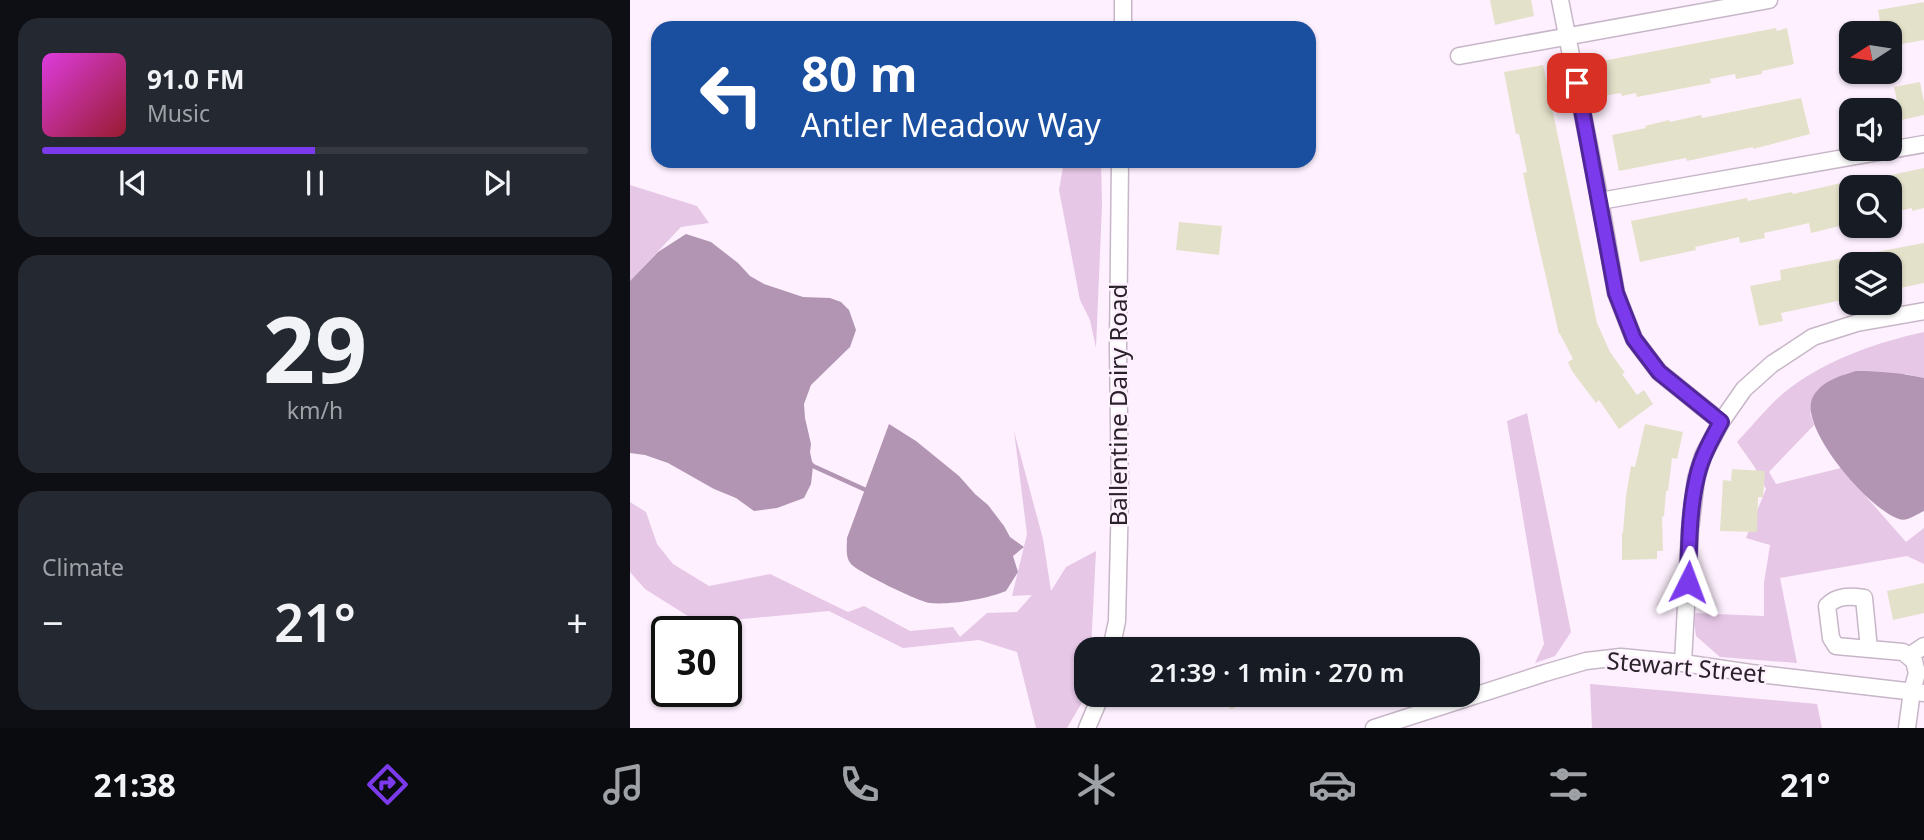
<!DOCTYPE html>
<html lang="en">
<head>
<meta charset="utf-8">
<style>
  body { margin:0; font-family:"Noto Sans",sans-serif; background:#242831; color:#f1f3f6; height:100vh; display:flex; flex-direction:column; font-size:26px; white-space:nowrap }
  * { box-sizing:border-box; margin:0 }
  p { font-size:23px; color:#9ea1a6 }
  .icon { flex:none; width:38px; height:38px; fill:none; stroke:currentColor; stroke-width:2; stroke-linecap:round; stroke-linejoin:round }
  .map { position:relative; flex:1; overflow:hidden }
  .details { display:flex; flex-direction:column; gap:18px; padding:18px; background:#0d0f14; width:630px }
  .details>* { flex:none }
  .hud { position:absolute; left:21px; top:21px; width:665px; height:147px; border-radius:21px; box-shadow:0 2px 5px #0004; background:#1a4fa0; color:#fff; overflow:hidden }
  .needle { width:46px; rotate:258deg }
  .buttons { position:absolute; left:1209px; top:21px; display:grid; gap:14px }
  .buttons a { display:grid; place-items:center; width:63px; height:63px; border-radius:14px; background:#171b24; box-shadow:0 2px 5px #0004; font-size:35px }
  .speed { position:absolute; left:21px; top:616px; display:flex; gap:14px; font-size:35px; font-weight:700; text-align:center }
  .speed>* { display:grid; place-content:center; width:91px; height:91px; border-radius:50%; background:#171b24; box-shadow:0 2px 5px #0004; line-height:1 }
  .speed .limit { border:4px solid #111; border-radius:10px; background:#fff; color:#111 }
  .pin { position:absolute; display:grid; place-items:center; width:60px; height:60px; color:#fff; margin:-30px; border-radius:14px; box-shadow:0 4px 10px #0006 }
  .me { position:absolute; width:77px; margin:-38px; rotate:3deg; stroke-linejoin:round; filter:drop-shadow(0 0 5px #0008) }
  .turn { display:flex; align-items:center; gap:24px; height:147px; padding:0 35px; font-size:32px }
  .turn .icon { width:91px; height:91px; stroke-width:2.5 }
  .turn b { display:block; font-size:49px; line-height:60px }
  .big { font-size:52px; font-weight:600; line-height:1.1 }
  .details .tile { flex:1; display:flex; flex-direction:column; justify-content:center; gap:10px; min-width:0; padding:0 24px; border-radius:21px; background:#242831 }
  .details .dial { align-items:center; gap:0 }
  .dial b { font-size:91px; line-height:1 }
  .song { display:flex; align-items:center; gap:21px }
  .cover { width:84px; height:84px; border-radius:10px; background:linear-gradient(135deg,hsl(300 70% 55%),hsl(350 70% 35%)) }
  .played { height:7px; border-radius:4px; background:linear-gradient(90deg,#7c3aed 50%,#363941 50%) }
  .keys { display:flex; justify-content:space-around; direction:ltr }
  .heat { display:flex; justify-content:space-between; align-items:center; font-size:38px; direction:ltr }
  .trip { position:absolute; left:444px; top:637px; width:406px; height:70px; border-radius:21px; background:#171b24; box-shadow:0 2px 5px #0004; font-weight:600; line-height:70px; text-align:center }
  .tab-bar { display:flex; height:112px; justify-content:space-around; align-items:center; background:#090b0e; color:#9ea1a6 }
  .tab-bar .icon { width:49px; height:49px }
  .tab-bar .current { color:#7c3aed }
  .tab-bar b { font-size:32px; color:#f1f3f6 }
  main { display:flex; flex:1; min-height:0 }
  .map>svg:first-child { display:block }
</style>
</head>
<body>
<main>
<section class="details">
<div class="tile">
<div class="song"><i class="cover"></i><div><b>91.0 FM</b><p>Music</p></div></div>
<div class="played"></div>
<div class="keys"><svg class="icon" aria-label="previous" viewBox="0 0 24 24"><path d="M18 5L8 12l10 7zM5 5v14"/></svg><svg class="icon" aria-label="pause" viewBox="0 0 24 24"><path d="M8 5v14M16 5v14"/></svg><svg class="icon" aria-label="next" viewBox="0 0 24 24"><path d="M6 5l10 7-10 7zM19 5v14"/></svg></div>
</div>
<div class="tile dial"><b>29</b><p>km/h</p></div>
<div class="tile"><p>Climate</p>
<div class="heat"><a>−</a><b class="big">21°</b><a>+</a></div>
</div>
</section>
<div class="map">
<svg width="1294" height="728" viewBox="0 0 1294 728">
  <rect width="100%" height="100%" fill="#fef0fe"/>
  <g fill="#e6c7e6">
    <polygon points="434,161 471,161 472,206 466,348 460,320 450,300 429,190"/>
    <polygon points="0,185 67,206 79,223 51,227 0,281"/>
    <path d="M1294 332V378L1276 374 1180 413 1184 425 1139 472 1146 484 1211 468 1276 542 1294 528V564L1277 556 1150 578 1167 663 1090 657 1066 636 1063 613 1134 616V583L1140 545 1116 538 1136 489 1124 466 1107 442C1124 424 1140 403 1160 388 1198 359 1248 342 1294 332Z"/>
    <polygon points="897,413 941,632 925,656 905,663 914,644 877,421"/>
    <polygon points="384,431 413,539 421,591 436,567 466,551 461,649 457,649 457,694 437,728 406,728 387,652 349,640 273,648 199,611 69,623 15,589 0,572 0,502 16,512 27,544 43,564 79,586 140,574 218,612 234,606 280,631 323,627 330,637 357,613 387,612 402,595 382,596 397,534"/>
    <polygon points="960,684 1187,704 1192,728 962,728"/>
  </g>
  <g fill="#b294b3">
    <polygon points="56,234 81,242 108,263 120,276 134,284 173,297 200,298 211,302 219,310 226,330 220,347 181,385 174,404 175,418 181,444 180,452 183,466 181,484 174,498 147,508 124,511 106,498 84,489 38,463 15,455 0,453 0,281 28,252"/>
    <path d="M1226 371C1250 371 1271 373 1294 378V511C1287 514 1277 522 1269 519 1240 510 1170 430 1182 399 1190 381 1210 376 1226 371Z"/>
    <path d="M259 424 286 441 329 476 345 494 358 505 374 526 380 537 394 547 383 556 388 572 376 591C357 599 321 605 300 603 289 602 228 572 221 564 215 557 217 547 217 538Z"/>
  </g>
  <g fill="none" stroke-linecap="round" stroke-linejoin="round">
    <polyline stroke="#b294b3" stroke-width="4.5" points="180,463 183,466 238,491"/>
  </g>
  <g fill="#e4e1ca">
    <polygon points="860,0 901,0 904,16 865,25"/>
    <polygon points="1294,2 1294,40 1260,46 1260,33 1252,33 1248,10"/>
    <polygon points="1146,28 1147,31 1157,28 1164,64 1132,71 1132,74 1106,79 1105,74 1080,79 1081,83 1007,97 1006,93 992,96 991,93 973,96 967,62"/>
    <polygon points="913,65 967,323 980,352 995,373 992,374 1007,395 1014,390 1023,404 989,429 969,400 966,403 942,371 938,362 943,359 930,334 929,334 902,216 893,173 897,172 889,134 886,134 874,72"/>
    <polygon points="1290,82 1294,102 1294,115 1271,120 1264,87"/>
    <polygon points="1171,98 1180,134 1123,149 1123,147 1057,161 1056,158 989,171 982,135 1016,128 1015,126 1039,120 1040,122 1071,115 1072,118"/>
    <polygon points="1294,168 1294,208 1282,211 1282,208 1260,213 1260,187 1228,187 1228,182"/>
    <polygon points="1220,181 1222,189 1222,223 1181,233 1179,223 1134,233 1135,238 1110,243 1109,237 1065,247 1066,250 1010,262 1001,221 1117,198 1118,201 1162,192 1163,194"/>
    <polygon points="549,222 592,226 589,255 546,250"/>
    <polygon points="1294,243 1294,283 1260,290 1260,264 1222,264 1222,298 1151,313 1153,321 1129,326 1120,286 1151,280 1150,270"/>
    <polygon points="1015,424 1053,432 1047,459 1042,458 1038,491 1036,491 1034,517 1032,516 1033,551 1027,551 1027,559 992,560 992,533 993,533 996,496 1001,466 1005,467"/>
    <polygon points="1102,469 1135,471 1133,497 1128,497 1127,532 1090,531 1093,480 1101,481"/>
    <polygon points="1294,583 1294,613 1263,620 1257,591"/>
    <polygon points="595,695 638,695 638,697 600,709"/>
  </g>
  <g fill="none" stroke-linecap="round" stroke-linejoin="round">
    <g stroke="#c7b6c7" stroke-width="19">
      <g id="minor">
        <polyline points="930,0 970,201 986,293 1004,339 1029,372 1091,422"/>
        <polyline points="493,28 493,0"/>
        <polyline points="829,56 1139,0"/>
        <polyline points="970,201 1294,144"/>
        <polyline points="481,649 487,621 490,496 488,348 490,161"/>
        <path d="M1239 649 1234 598C1221 596 1207 595 1197 606L1201 638 1206 646 1273 652 1284 661 1287 673 1282 691 1277 728"/>
        <polyline points="1279,656 1294,646"/>
        <polyline points="1053,663 1060,530 1066,479 1073,456 1091,422 1114,389 1142,364 1183,337 1227,323 1294,311"/>
        <polyline points="457,728 471,695"/>
        <polyline points="744,728 915,673 956,661 991,657 1053,663 1121,673 1294,693"/>
      </g>
    </g>
    <use href="#minor" stroke="#fff" stroke-width="16"/>
  </g>
  <g fill="none" stroke-linecap="round" stroke-linejoin="round">
    <g stroke="#51269a" stroke-width="18">
      <path id="route" d="M947 83 986 293 1004 339 1029 372 1091 422C1081 440 1071 458 1067 477 1059 509 1059 549 1058 582"/>
    </g>
    <use href="#route" stroke="#7c3aed" stroke-width="12"/>
  </g>
  <g text-anchor="middle" stroke-width="5" stroke-linejoin="round" paint-order="stroke">
    <g font-size="24" fill="#292329" stroke="#fef0fe">
      <text transform="translate(489 405) rotate(-90)" y="8">Ballentine Dairy Road</text>
      <text transform="translate(1056 668) rotate(5)" y="8">Stewart Street</text>
    </g>
  </g>
</svg>
<div class="buttons">
<a><svg class="needle" viewBox="-14 -14 28 28"><path d="M0-13l5 13h-10z" fill="#e53935"/><path d="M0 13l5-13h-10z" fill="#9ea1a6"/></svg></a>
<a><svg class="icon" aria-label="sound" viewBox="0 0 24 24"><path d="M4 9h4l5-4v14l-5-4H4zM17 9q2 3 0 6"/></svg></a>
<a><svg class="icon" aria-label="search" viewBox="0 0 24 24"><circle cx="10" cy="10" r="6"/><path d="M15 15l6 6"/></svg></a>
<a><svg class="icon" aria-label="layers" viewBox="0 0 24 24"><path d="M12 4l9 5-9 5-9-5zM3 14l9 5 9-5"/></svg></a>
</div>
<div class="speed"><div class="limit">30</div></div>
<div class="pin" style="left:947px;top:83px;background:#d93025"><svg class="icon" aria-label="arrive" viewBox="0 0 24 24"><path d="M6 21V4h12l-3 4 3 4H6"/></svg></div>
<svg class="me" style="left:1058px;top:582px" viewBox="-20 -20 40 40"><path d="M0-17L14 15 0 8-14 15z" fill="#7c3aed" stroke="#fff" stroke-width="4"/></svg>
<div class="trip">21:39 · 1 min · 270 m</div>
<div class="hud">
<div class="turn"><svg class="icon" aria-label="left" viewBox="0 0 24 24"><path d="M17 20v-9H6M10 6l-5 5 5 5"/></svg><div><b>80 m</b>Antler Meadow Way</div></div>
</div>
</div>
</main>
<nav class="tab-bar">
<b>21:38</b>
<svg class="icon current" aria-label="directions" viewBox="0 0 24 24"><path d="M12 3l9 9-9 9-9-9zM9 14v-3h6M13 9l2 2-2 2"/></svg>
<svg class="icon" aria-label="music" viewBox="0 0 24 24"><path d="M9 18V5l10-2v13"/><circle cx="6" cy="18" r="3"/><circle cx="16" cy="16" r="3"/></svg>
<svg class="icon" aria-label="phone" viewBox="0 0 24 24"><path d="M5 4h4l2 5-3 2q2 4 5 5l2-3 5 2v4C11 20 4 13 5 4z"/></svg>
<svg class="icon" aria-label="climate" viewBox="0 0 24 24"><path d="M12 3v18M4 7l16 10M4 17L20 7"/></svg>
<svg class="icon" aria-label="car" viewBox="0 0 24 24"><path d="M5 17H2v-5l4-1 3-4h7l3 4 3 1v5h-3M9 17h6M6 11h13"/><circle cx="7" cy="17" r="2"/><circle cx="17" cy="17" r="2"/></svg>
<svg class="icon" aria-label="filters" viewBox="0 0 24 24"><path d="M4 7h16M4 17h16"/><circle cx="9" cy="7" r="2"/><circle cx="15" cy="17" r="2"/></svg>
<b>21°</b>
</nav>
</body>
</html>
